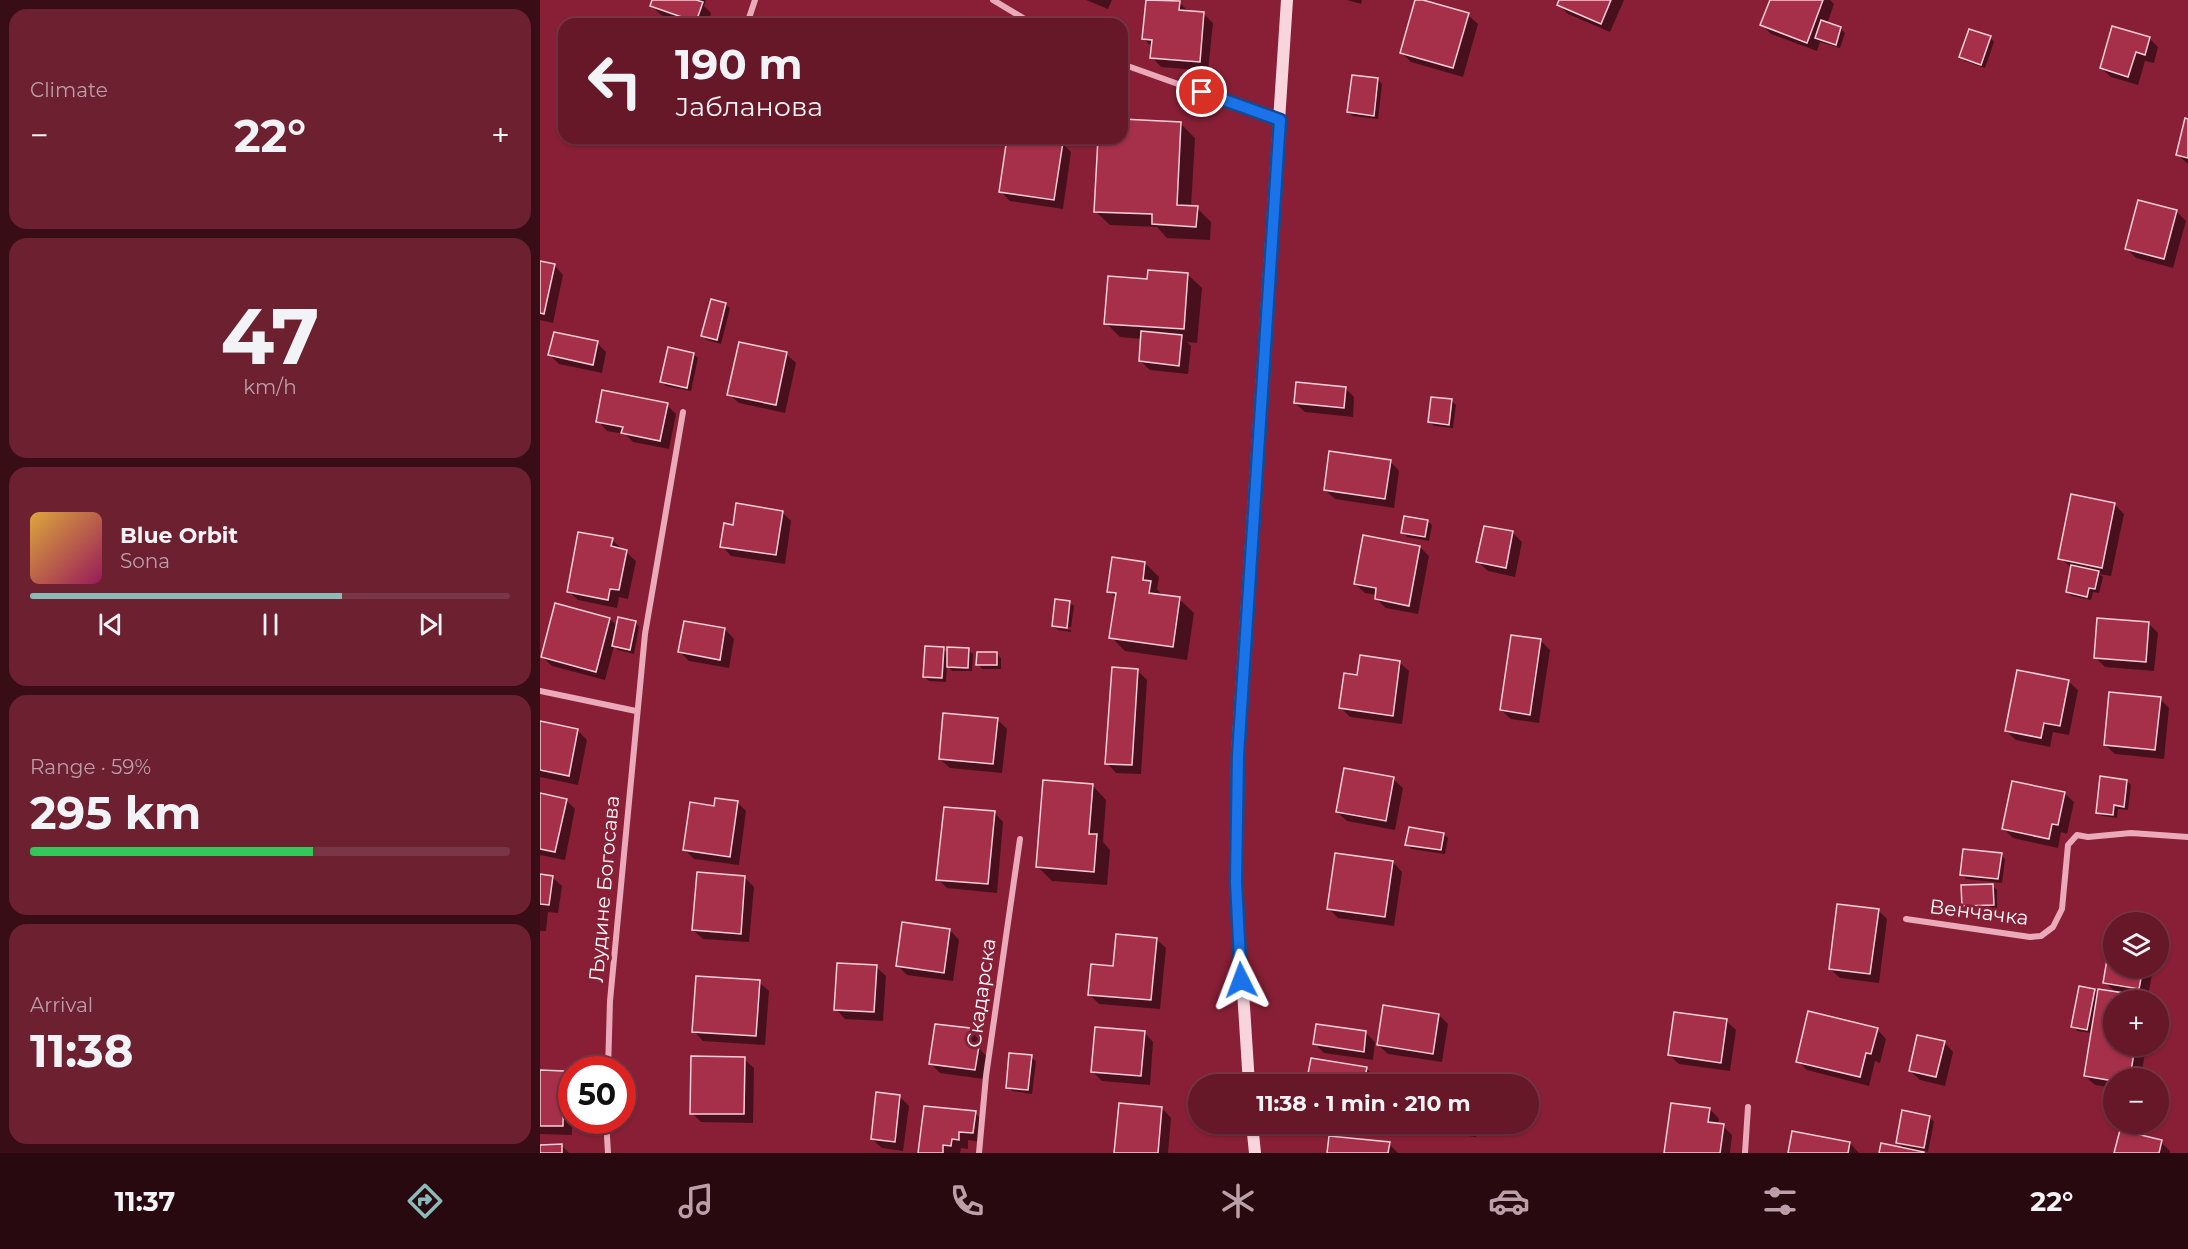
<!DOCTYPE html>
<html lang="en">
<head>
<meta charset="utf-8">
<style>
  body { margin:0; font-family:Montserrat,sans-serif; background:#6c2030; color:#f1f3f6; height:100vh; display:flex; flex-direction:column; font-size:22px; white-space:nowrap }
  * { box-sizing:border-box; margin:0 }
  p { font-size:20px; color:#bc9fa8 }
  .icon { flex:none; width:33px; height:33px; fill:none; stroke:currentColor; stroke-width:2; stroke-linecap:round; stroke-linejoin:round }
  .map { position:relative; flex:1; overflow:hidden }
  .side { display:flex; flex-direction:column; gap:9px; padding:9px; background:#380d16; width:540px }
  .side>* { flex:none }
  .hud { position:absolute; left:18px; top:18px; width:570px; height:126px; border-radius:18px; box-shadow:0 2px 4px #0004,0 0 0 2px #793645; background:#661728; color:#f1f3f6; overflow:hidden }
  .buttons { position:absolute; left:1563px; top:912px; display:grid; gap:12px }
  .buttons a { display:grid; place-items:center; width:66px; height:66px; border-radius:50%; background:#661728; box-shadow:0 2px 4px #0004,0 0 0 2px #793645; font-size:30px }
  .speed { position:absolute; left:18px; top:1056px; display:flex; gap:12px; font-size:30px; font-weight:700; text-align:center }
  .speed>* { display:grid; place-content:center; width:78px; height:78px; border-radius:50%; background:#661728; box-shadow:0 2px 4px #0004,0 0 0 2px #793645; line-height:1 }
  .speed .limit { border:9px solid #d22; background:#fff; color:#111 }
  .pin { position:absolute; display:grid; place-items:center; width:51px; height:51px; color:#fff; margin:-26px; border:3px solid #fff; border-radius:50%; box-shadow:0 2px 6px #0007 }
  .me { position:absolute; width:66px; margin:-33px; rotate:357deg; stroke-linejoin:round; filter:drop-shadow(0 0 4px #0008) }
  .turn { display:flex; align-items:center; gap:21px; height:126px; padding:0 18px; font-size:27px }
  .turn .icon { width:78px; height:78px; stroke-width:2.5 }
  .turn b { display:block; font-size:42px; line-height:51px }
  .big { font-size:45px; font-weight:700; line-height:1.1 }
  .side .tile { flex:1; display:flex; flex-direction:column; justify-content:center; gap:9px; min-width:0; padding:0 21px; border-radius:18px; background:#6c2030 }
  .side .dial { align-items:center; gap:0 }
  .dial b { font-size:78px; line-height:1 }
  .song { display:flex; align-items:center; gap:18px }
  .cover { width:72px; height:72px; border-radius:9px; background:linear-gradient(135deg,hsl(40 70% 55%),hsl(330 70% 35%)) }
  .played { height:6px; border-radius:3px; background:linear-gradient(90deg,#8bbbb9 65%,#793645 65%) }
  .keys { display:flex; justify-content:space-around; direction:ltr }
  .heat { display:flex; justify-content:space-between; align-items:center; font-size:33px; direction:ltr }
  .charge { height:9px; border-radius:4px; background:linear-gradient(90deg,#34c759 59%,#793645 0) }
  .trip { position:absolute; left:648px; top:1074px; width:351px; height:60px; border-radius:30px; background:#661728; box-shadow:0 2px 4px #0004,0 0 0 2px #793645; font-weight:700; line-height:60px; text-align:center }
  .dock { display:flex; height:96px; justify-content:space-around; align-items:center; background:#290910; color:#bc9fa8 }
  .dock .icon { width:42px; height:42px }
  .dock .selected { color:#8bbbb9 }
  .dock b { font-size:27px; color:#f1f3f6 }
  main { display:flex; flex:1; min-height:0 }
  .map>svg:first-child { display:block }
</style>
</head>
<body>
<main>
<section class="side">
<div class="tile"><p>Climate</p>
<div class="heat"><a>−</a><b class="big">22°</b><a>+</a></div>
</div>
<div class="tile dial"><b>47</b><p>km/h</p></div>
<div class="tile">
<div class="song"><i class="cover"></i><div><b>Blue Orbit</b><p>Sona</p></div></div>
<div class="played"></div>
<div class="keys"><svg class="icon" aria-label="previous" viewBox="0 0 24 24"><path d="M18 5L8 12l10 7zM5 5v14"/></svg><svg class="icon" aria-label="pause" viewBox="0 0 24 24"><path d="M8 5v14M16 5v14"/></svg><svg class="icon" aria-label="next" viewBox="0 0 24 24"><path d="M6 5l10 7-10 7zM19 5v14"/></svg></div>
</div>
<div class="tile"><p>Range · 59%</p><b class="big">295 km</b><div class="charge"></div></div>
<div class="tile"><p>Arrival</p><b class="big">11:38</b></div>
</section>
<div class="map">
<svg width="1648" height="1153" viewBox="0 0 1648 1153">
  <rect width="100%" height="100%" fill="#881f36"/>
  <g fill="#0007">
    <polygon points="113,0 166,0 164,6 171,13 168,24 147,24 121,15 112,6"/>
    <polygon points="546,0 572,0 568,9"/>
    <polygon points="607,0 639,2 649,12 663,13 673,23 668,71 621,67 612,57 613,48 604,39"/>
    <polygon points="807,0 822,0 821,4"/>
    <polygon points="877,0 928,15 938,24 923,77 871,62 861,52"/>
    <polygon points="1021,0 1084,0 1070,32 1028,14 1019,5"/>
    <polygon points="1231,0 1290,0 1294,4 1287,24 1300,28 1305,33 1300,48 1280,42 1277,51 1231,34 1222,25"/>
    <polygon points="96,20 106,24 94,24"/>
    <polygon points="1450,37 1454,42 1445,68 1425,61 1420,57"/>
    <polygon points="1609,38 1618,47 1614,63 1605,61 1598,85 1571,77 1561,68"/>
    <polygon points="838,79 842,84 838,119 813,116 808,112"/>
    <polygon points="1648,120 1648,164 1638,155"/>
    <polygon points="582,121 641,124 655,138 651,207 657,208 671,222 670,240 627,238 617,227 570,225 555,211 559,138 582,138"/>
    <polygon points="468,138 488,138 522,143 531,152 523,209 470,201 460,191"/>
    <polygon points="1636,211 1646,221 1633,268 1596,258 1587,249"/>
    <polygon points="0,262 14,265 23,275 13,323 0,320"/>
    <polygon points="647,274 662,288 657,343 647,342 651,346 648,374 610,370 600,361 602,339 580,337 566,323 609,280"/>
    <polygon points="185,304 190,308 181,344 167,340 163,336"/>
    <polygon points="57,343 66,352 62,373 19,364 10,355"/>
    <polygon points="153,354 158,358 151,391 126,386 122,382"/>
    <polygon points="246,354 256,363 245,413 199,403 189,394"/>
    <polygon points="805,388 814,397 813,417 765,412 755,403"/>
    <polygon points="911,400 916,405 913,428 894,426 890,422"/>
    <polygon points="127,405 136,414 129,449 93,442 85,434 67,431 58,421"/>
    <polygon points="850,461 859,471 854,508 795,499 785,490"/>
    <polygon points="1574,504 1584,514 1571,576 1559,574 1563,577 1559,593 1553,592 1551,600 1532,596 1527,592 1532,568 1520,558"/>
    <polygon points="242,512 251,521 245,564 191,556 182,546 194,526"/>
    <polygon points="887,521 892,525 889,541 867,537 862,532"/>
    <polygon points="973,533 982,542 975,577 948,571 938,562"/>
    <polygon points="72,540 96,561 88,599 79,597 77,608 38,600 28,591"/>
    <polygon points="880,547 889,556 878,614 846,608 836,599 837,595 825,593 815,584"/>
    <polygon points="605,563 619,577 617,589 624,597 639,599 654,613 647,660 585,651 571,637 577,599 569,591"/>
    <polygon points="529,602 534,606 531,627 516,625 516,628 531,630 531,632 518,630 513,626"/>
    <polygon points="70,619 78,627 95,622 99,627 94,654 78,650 74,646 65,680 12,666 2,657"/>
    <polygon points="1609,624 1618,633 1614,671 1565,667 1555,657"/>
    <polygon points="185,629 194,639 189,668 149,661 140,652"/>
    <polygon points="1001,641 1010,650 999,723 971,719 961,710"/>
    <polygon points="403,649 408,654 428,650 433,654 432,671 412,671 407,665 406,682 389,681 385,677"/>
    <polygon points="457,654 461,658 461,669 442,669 438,664"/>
    <polygon points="859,662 869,671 862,724 810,717 801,708 819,677"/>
    <polygon points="598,671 607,680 601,774 576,773 567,763"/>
    <polygon points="1528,681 1538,690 1529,735 1513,732 1510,747 1476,740 1466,731"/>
    <polygon points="1620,699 1629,708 1624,759 1575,754 1565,745"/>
    <polygon points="458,720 467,729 462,773 410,768 400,759"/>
    <polygon points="0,723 37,730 47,740 38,785 0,777"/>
    <polygon points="853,779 863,788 855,830 807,821 797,812"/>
    <polygon points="1587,781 1591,785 1588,810 1578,809 1577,818 1562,816 1557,812"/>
    <polygon points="552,785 566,800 563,842 570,850 567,885 512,881 498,867"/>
    <polygon points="1524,793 1534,802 1527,834 1521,832 1518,848 1473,838 1464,829"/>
    <polygon points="0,795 26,800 35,809 25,860 0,855"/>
    <polygon points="197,802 206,811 199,865 154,859 145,850 175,807"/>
    <polygon points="454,812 463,822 457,893 407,888 398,879"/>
    <polygon points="903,834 908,838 905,854 871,849 867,844"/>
    <polygon points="1461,855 1465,859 1462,883 1426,879 1422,874"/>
    <polygon points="853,862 862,872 854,926 798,918 789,909"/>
    <polygon points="0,875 12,877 22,886 18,913 8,912 6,931 0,931"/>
    <polygon points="205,878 214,887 209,942 163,939 153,930"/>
    <polygon points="1453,886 1457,890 1457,909 1428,909 1423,905"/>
    <polygon points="1338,910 1347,919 1339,983 1300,978 1290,969"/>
    <polygon points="410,930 419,940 413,981 367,975 358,966"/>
    <polygon points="1574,932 1574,968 1613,968 1608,997 1589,994 1596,1000 1574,1000 1574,1046 1606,1046 1601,1078 1574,1078 1574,1088 1555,1085 1545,1076 1552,1033 1537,1031 1533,1026 1555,991 1558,995 1576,993 1565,982"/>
    <polygon points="616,939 626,948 620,1009 559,1004 549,994 575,968"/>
    <polygon points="336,967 346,976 343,1021 305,1019 296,1009"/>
    <polygon points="219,982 229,991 225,1045 163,1041 154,1031"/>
    <polygon points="899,1015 908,1024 902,1062 848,1054 838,1045"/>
    <polygon points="1186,1021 1196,1030 1190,1071 1139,1064 1129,1055"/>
    <polygon points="1337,1029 1346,1039 1340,1063 1335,1061 1329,1086 1267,1070 1258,1061"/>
    <polygon points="429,1030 439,1039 438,1047 447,1057 444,1079 400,1073 391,1064"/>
    <polygon points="604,1032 613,1042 610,1085 562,1081 553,1072"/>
    <polygon points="826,1033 835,1042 833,1060 784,1053 774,1043"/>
    <polygon points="1404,1042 1413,1052 1405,1086 1380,1080 1370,1071"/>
    <polygon points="491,1057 496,1061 492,1094 472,1091 468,1087"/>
    <polygon points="204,1059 214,1068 213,1123 161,1122 152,1113"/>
    <polygon points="772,1060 826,1068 835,1077 834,1084 768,1084"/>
    <polygon points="0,1072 24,1072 32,1080 32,1135 0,1134"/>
    <polygon points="359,1096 369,1106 363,1151 342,1148 332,1139"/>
    <polygon points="622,1108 631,1118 628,1153 576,1153"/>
    <polygon points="1170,1109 1179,1119 1178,1125 1183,1126 1192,1135 1190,1153 1126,1153"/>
    <polygon points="435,1113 444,1122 442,1142 428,1140 428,1149 421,1148 420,1153 379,1153"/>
    <polygon points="1389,1117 1394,1122 1388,1152 1381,1150 1383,1153 1341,1153 1365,1150 1357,1142"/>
    <polygon points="879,1124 939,1124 936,1137 886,1131"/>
    <polygon points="1621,1142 1630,1151 1630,1153 1576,1153"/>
    <polygon points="1310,1143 1319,1153 1250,1153"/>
    <polygon points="849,1144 858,1153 788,1153"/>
    <polygon points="0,1146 22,1146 29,1153 0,1153"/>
  </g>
  <g fill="#a62f4a" stroke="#f8cfd8" stroke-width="1.5">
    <polygon points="112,0 156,0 163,2 156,22 110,6"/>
    <polygon points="606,0 640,1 639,10 664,12 660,62 610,58 612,40 602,39"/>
    <polygon points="875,0 883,0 929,13 913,68 860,53"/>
    <polygon points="1019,0 1071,0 1061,24 1017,5"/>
    <polygon points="1230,0 1283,0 1267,43 1220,25"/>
    <polygon points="1281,20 1301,27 1296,45 1275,38"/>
    <polygon points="1572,26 1610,37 1605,55 1596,52 1588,77 1560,68"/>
    <polygon points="1429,29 1451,36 1441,65 1419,57"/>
    <polygon points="812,75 838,78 834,116 807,112"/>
    <polygon points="1645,118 1648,119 1648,158 1636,155"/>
    <polygon points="582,119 641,122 637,205 658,206 656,227 612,224 612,214 554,212 558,138 582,138"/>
    <polygon points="467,138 498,138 523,142 514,200 459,192"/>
    <polygon points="1598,200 1637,210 1624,259 1585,249"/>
    <polygon points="0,261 15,264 4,314 0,313"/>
    <polygon points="608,270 648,273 644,329 564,324 568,276 607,279"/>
    <polygon points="171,299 186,303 177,340 161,336"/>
    <polygon points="601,331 642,335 639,366 599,361"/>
    <polygon points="14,332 58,341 53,365 8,355"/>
    <polygon points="199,342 247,352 236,405 187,395"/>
    <polygon points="128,347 154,353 147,388 120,382"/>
    <polygon points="756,382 806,387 804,408 754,403"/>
    <polygon points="62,390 128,403 120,441 81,433 83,427 56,422"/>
    <polygon points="891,397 912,399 909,425 888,422"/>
    <polygon points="789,451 851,460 845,499 784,490"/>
    <polygon points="1531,494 1575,503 1562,568 1518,559"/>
    <polygon points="196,503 243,511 236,555 180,547 184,523 193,525"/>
    <polygon points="864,516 888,520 885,537 861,533"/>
    <polygon points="944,526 973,531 966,568 936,562"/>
    <polygon points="38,532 73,538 71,546 87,550 79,590 70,589 68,600 27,592"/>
    <polygon points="823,535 880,546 869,606 835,599 836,588 814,584"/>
    <polygon points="572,557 605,562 603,580 611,581 609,593 640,597 633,647 569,638 576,593 567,592"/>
    <polygon points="1531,565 1559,571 1555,589 1549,588 1547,597 1526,592"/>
    <polygon points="515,599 530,601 527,628 512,626"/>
    <polygon points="15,603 70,618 56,672 1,657"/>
    <polygon points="78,617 96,621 90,650 72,646"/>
    <polygon points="1557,618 1609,622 1606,662 1554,658"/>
    <polygon points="144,621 185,628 180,660 138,652"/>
    <polygon points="971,635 1001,639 990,715 960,710"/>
    <polygon points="385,646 404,647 402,678 383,677"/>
    <polygon points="407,647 429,648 428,668 407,667"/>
    <polygon points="437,652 457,652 457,665 436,665"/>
    <polygon points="820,655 860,661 853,716 799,708 804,673 817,675"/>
    <polygon points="572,667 598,669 592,765 565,764"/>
    <polygon points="1477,670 1529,680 1520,726 1504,723 1501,738 1465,731"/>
    <polygon points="1569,692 1621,697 1615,750 1564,745"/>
    <polygon points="403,713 458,718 453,764 399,759"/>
    <polygon points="0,721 38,729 29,776 0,770"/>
    <polygon points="804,768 854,777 846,821 796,812"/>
    <polygon points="1560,776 1587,780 1584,807 1574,805 1573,815 1556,813"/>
    <polygon points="503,780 553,784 549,834 557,834 554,872 496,867"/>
    <polygon points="1472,781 1525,792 1518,825 1512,824 1509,839 1462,829"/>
    <polygon points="0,793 27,799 15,852 0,849"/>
    <polygon points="175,798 198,801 190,857 143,850 150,802 174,806"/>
    <polygon points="404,807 455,811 448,884 396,880"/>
    <polygon points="869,827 904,833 901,850 865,845"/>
    <polygon points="1423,849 1462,853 1458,879 1420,875"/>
    <polygon points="795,853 853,861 845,917 787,909"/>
    <polygon points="157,872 205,876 201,934 152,930"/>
    <polygon points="0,874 13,876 9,905 0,904"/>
    <polygon points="1453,884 1454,905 1422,906 1421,885"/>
    <polygon points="1297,904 1339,909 1330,974 1289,969"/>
    <polygon points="362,922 410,929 404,973 356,966"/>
    <polygon points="1573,924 1574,968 1603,968 1599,989 1563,983"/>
    <polygon points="576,934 617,938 611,1000 548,995 551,964 573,966"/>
    <polygon points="297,963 337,965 334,1012 294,1010"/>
    <polygon points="156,976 220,980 216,1036 152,1032"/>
    <polygon points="1539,986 1555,989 1547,1030 1531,1027"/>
    <polygon points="1558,989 1591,994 1590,1000 1574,1000 1574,1046 1595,1046 1590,1078 1574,1078 1574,1081 1544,1076"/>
    <polygon points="843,1005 899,1014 893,1054 837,1045"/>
    <polygon points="1268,1011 1338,1028 1331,1054 1326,1053 1320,1077 1256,1062"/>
    <polygon points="1134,1012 1187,1019 1181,1063 1128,1055"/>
    <polygon points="395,1024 430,1028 428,1044 439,1046 435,1070 389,1064"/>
    <polygon points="776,1024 826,1031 824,1052 773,1044"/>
    <polygon points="555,1027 605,1031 601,1076 551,1072"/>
    <polygon points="1377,1035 1405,1041 1396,1077 1369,1071"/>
    <polygon points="469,1053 492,1055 488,1090 466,1088"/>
    <polygon points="151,1056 205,1057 204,1114 150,1114"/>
    <polygon points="771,1058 827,1067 824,1084 766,1084"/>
    <polygon points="0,1070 24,1071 23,1126 0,1126"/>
    <polygon points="336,1092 360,1095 355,1142 331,1139"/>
    <polygon points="579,1103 622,1107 618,1153 574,1153"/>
    <polygon points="1131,1103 1170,1108 1168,1122 1184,1124 1180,1153 1124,1153"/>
    <polygon points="384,1106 436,1111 433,1133 419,1132 419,1140 412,1139 411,1146 403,1145 403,1153 378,1153"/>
    <polygon points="1362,1110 1390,1116 1384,1148 1356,1143"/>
    <polygon points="888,1124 928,1124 927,1129"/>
    <polygon points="1580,1130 1622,1140 1619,1153 1574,1153"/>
    <polygon points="1252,1131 1310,1142 1308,1153 1248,1153"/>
    <polygon points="789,1136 850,1142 848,1153 787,1153"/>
    <polygon points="1341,1143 1384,1152 1384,1153 1339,1153"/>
    <polygon points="22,1144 22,1153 0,1153 0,1145"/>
  </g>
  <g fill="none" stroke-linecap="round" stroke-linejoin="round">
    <g stroke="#ebaab9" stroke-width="6">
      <polyline points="453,0 493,24"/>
      <polyline points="207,24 215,0"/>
      <polyline points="582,64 739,120"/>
      <polyline points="0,691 96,711"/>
      <polyline points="1366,919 1490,937 1501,936 1513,927 1522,909 1528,845 1537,835 1548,837 1591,833 1648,837"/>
      <polyline points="68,1070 70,1001 105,634 143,412"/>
      <polyline points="66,1120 68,1153"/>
      <polyline points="439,1153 446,1076 480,839"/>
      <polyline points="1205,1153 1208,1107"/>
    </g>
    <g stroke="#f8d5dd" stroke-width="12">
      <polyline points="709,1084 696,882 697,755 747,0"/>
      <polyline points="712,1124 715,1153"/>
    </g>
  </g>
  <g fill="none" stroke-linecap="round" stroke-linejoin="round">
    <g stroke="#114b97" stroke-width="15">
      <polyline id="route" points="662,92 740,120 698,755 696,882 701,980"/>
    </g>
    <use href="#route" stroke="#1a73e8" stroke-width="10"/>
  </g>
  <g text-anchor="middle" stroke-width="6" stroke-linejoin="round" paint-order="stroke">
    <g font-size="20" fill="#fff" stroke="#881f36">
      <text transform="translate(64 889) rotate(-85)" y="7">Људине Богосава</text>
      <text transform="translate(1439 912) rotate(7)" y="7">Венчачка</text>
      <text transform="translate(441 993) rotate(-82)" y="7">Скадарска</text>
    </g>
  </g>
</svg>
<div class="buttons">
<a><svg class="icon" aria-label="layers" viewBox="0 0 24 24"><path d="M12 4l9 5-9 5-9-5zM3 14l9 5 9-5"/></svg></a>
<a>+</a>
<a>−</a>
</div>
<div class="speed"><div class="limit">50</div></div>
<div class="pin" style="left:662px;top:92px;background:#d93025"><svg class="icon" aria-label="arrive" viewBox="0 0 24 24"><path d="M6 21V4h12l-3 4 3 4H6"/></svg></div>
<svg class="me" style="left:701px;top:980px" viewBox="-20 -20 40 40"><path d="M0-17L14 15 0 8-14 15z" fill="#1a73e8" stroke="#fff" stroke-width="4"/></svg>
<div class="trip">11:38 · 1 min · 210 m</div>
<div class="hud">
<div class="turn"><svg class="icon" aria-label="left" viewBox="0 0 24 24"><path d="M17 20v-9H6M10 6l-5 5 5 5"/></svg><div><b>190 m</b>Јабланова</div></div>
</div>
</div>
</main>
<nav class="dock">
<b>11:37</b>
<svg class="icon selected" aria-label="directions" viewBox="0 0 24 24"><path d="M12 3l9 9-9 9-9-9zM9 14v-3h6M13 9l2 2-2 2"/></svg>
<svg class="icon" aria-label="music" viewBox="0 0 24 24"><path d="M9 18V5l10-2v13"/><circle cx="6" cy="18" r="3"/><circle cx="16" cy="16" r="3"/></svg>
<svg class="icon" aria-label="phone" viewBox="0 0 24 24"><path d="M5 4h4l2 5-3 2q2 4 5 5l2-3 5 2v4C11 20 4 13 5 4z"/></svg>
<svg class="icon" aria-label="climate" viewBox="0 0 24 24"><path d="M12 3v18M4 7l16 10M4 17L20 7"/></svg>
<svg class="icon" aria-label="car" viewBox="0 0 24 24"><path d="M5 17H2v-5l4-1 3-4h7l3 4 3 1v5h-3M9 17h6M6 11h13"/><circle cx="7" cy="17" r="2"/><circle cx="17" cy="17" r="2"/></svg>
<svg class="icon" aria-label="filters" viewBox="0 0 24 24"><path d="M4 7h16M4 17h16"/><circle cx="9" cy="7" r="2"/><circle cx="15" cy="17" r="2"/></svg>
<b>22°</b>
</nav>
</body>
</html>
